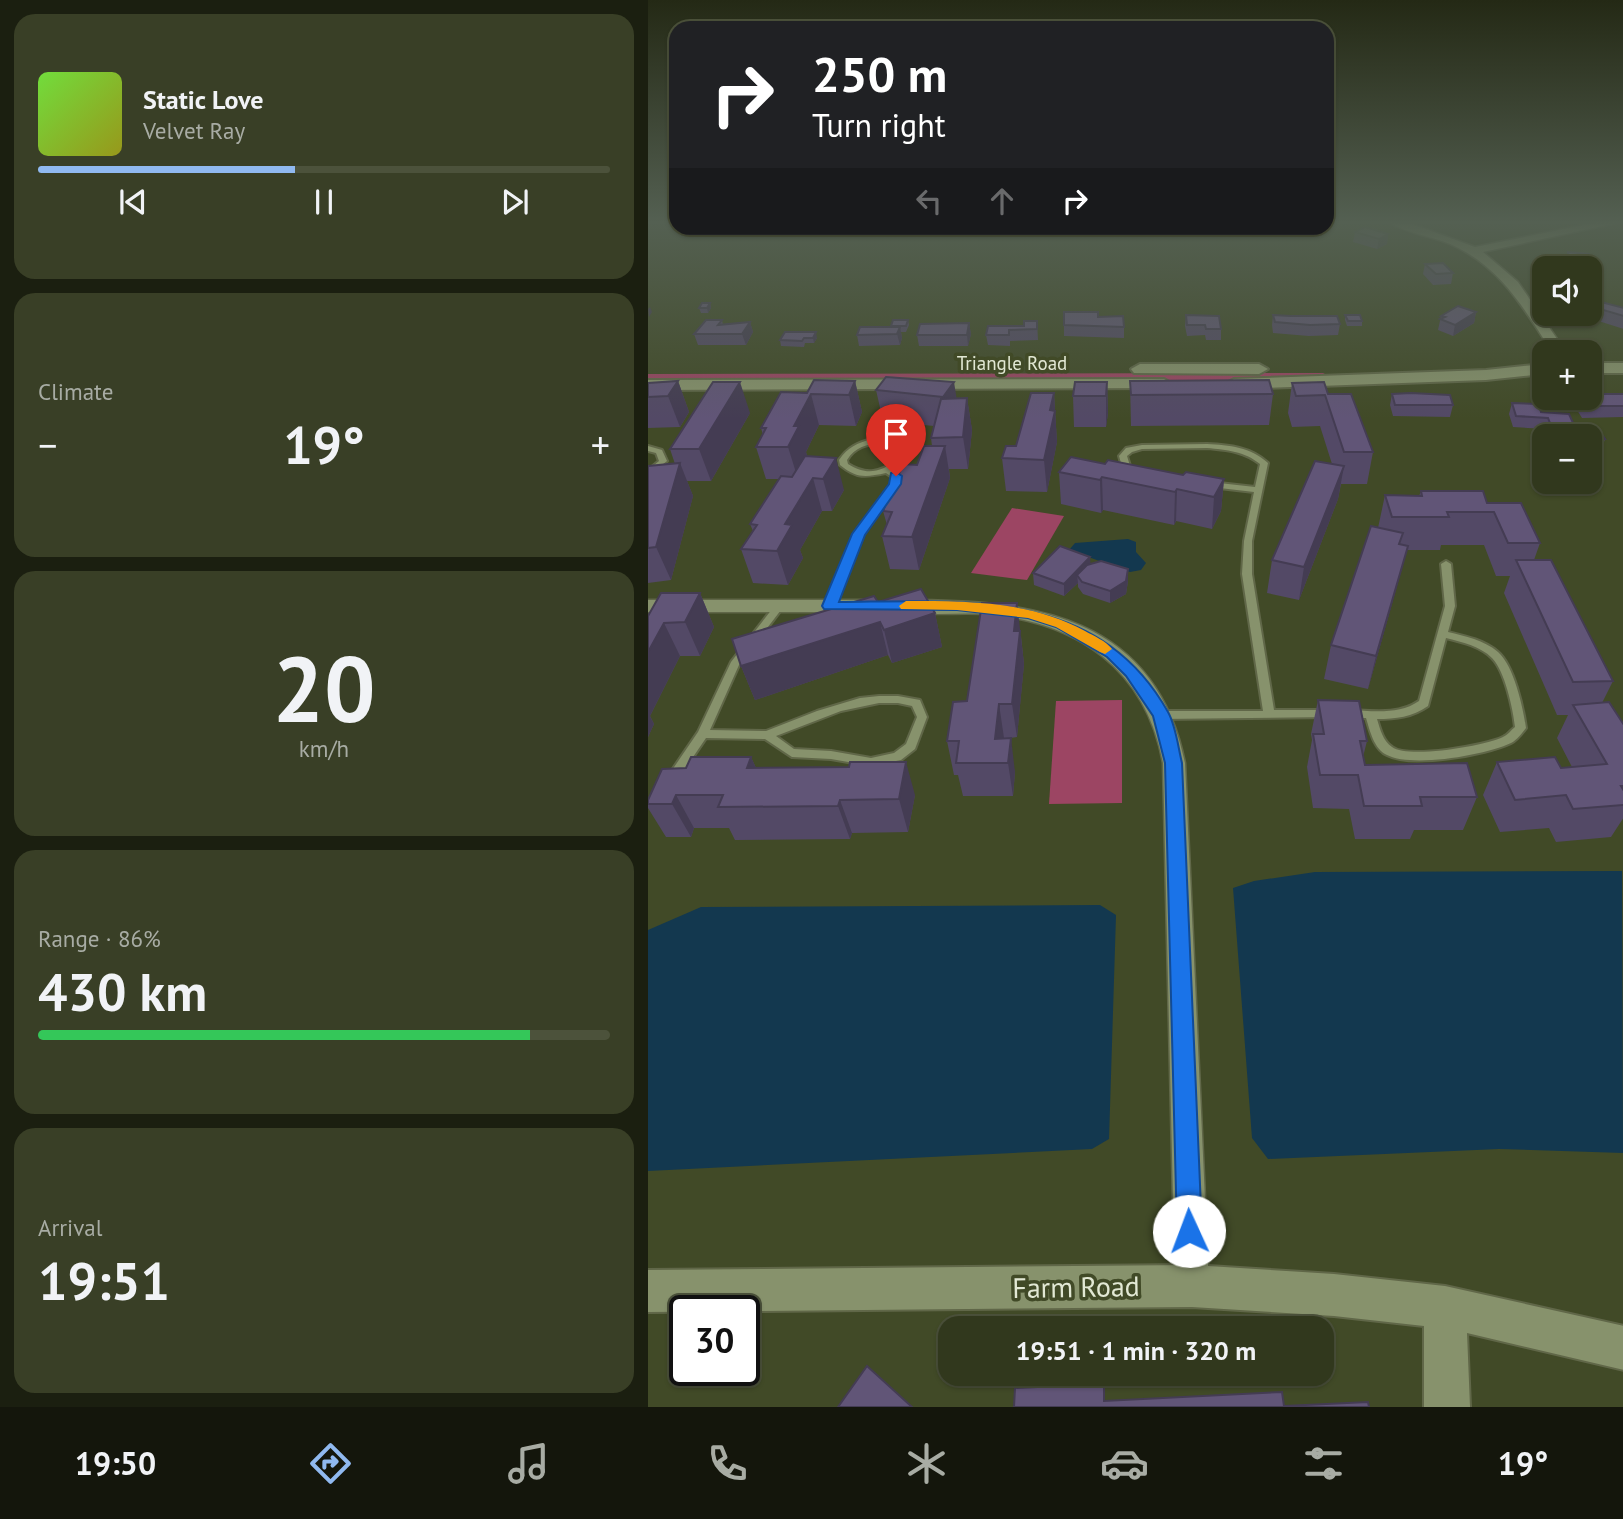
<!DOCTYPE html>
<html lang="en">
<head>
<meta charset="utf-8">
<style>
  body { margin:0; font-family:"PT Sans",sans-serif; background:#393f26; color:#f1f3f6; height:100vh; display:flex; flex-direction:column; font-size:26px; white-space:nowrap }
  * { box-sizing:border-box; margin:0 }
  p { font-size:23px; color:#a8aca4 }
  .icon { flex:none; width:38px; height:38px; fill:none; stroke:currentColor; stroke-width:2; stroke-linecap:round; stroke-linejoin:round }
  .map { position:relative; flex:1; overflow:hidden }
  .panel { display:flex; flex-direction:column; gap:14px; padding:14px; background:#1b1f10; width:648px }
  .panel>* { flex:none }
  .guide { position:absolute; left:21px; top:21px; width:665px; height:214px; border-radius:21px; box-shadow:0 2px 5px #0004,0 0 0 2px #4c523b; background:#202124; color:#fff; overflow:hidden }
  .tools { position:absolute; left:884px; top:256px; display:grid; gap:14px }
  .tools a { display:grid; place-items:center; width:70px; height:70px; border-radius:14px; background:#31381d; box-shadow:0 2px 5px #0004,0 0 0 2px #4c523b; font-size:35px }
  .speed { position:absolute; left:21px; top:1295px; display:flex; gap:14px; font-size:35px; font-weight:700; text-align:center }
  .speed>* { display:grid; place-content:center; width:91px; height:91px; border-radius:50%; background:#31381d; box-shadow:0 2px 5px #0004,0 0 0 2px #4c523b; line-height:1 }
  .speed .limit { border:4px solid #111; border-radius:10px; background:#fff; color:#111 }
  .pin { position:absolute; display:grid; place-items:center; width:60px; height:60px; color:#fff; margin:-72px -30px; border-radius:50% 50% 50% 0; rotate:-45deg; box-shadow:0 0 7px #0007 }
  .pin .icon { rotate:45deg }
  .me { position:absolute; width:77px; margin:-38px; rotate:358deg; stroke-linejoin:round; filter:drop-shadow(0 0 5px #0008) }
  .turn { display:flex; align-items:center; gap:24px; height:147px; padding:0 28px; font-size:32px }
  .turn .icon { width:91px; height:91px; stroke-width:2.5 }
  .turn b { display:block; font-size:49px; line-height:60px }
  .lanes { display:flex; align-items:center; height:66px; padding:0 28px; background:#0003; justify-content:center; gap:35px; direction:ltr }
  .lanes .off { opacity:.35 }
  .big { font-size:52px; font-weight:700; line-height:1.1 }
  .panel .widget { flex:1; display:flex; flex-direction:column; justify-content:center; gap:10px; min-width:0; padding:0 24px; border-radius:21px; background:#393f26 }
  .panel .dial { align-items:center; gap:0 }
  .dial b { font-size:91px; line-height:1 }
  .song { display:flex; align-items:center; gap:21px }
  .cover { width:84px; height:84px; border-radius:10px; background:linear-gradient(135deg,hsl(100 70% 55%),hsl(60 70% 35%)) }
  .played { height:7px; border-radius:4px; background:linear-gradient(90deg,#90b9f0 45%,#4c523b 45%) }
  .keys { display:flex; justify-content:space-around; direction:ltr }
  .heat { display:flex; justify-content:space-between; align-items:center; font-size:38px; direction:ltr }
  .charge { height:10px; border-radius:5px; background:linear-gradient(90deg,#34c759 86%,#4c523b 0) }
  .trip { position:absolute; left:290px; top:1316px; width:396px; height:70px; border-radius:21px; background:#31381d; box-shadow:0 2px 5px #0004,0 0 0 2px #4c523b; font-weight:700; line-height:70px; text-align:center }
  .tabs { display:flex; height:112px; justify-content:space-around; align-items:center; background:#14160c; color:#a8aca4 }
  .tabs .icon { width:49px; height:49px }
  .tabs .current { color:#90b9f0 }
  .tabs b { font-size:32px; color:#f1f3f6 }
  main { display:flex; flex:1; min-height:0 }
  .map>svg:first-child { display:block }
</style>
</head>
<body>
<main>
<section class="panel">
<div class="widget">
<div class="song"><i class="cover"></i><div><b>Static Love</b><p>Velvet Ray</p></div></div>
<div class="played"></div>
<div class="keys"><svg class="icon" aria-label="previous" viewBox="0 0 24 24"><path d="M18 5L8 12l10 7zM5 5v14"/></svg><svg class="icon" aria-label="pause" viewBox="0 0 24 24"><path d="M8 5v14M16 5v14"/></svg><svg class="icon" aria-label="next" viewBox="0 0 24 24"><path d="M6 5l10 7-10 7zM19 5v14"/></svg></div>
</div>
<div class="widget"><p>Climate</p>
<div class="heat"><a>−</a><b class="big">19°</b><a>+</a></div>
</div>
<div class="widget dial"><b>20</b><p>km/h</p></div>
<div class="widget"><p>Range · 86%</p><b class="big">430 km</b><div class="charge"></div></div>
<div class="widget"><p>Arrival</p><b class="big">19:51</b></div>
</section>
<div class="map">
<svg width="976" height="1407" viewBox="0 0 976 1407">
  <rect width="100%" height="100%" fill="#414a27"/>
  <g fill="#9c4563">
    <polygon points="675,373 679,375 616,380 0,381 0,374"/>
    <polygon points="364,508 416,516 379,580 323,573"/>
    <polygon points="474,700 474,803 401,804 408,701"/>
  </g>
  <g fill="#13384f">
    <polygon points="480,539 488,542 488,552 498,563 493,570 482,572 421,550 427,543"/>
    <polygon points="974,871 975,1153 851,1149 620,1159 604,1138 585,888 606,881 667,872"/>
    <polygon points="452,905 468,915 461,1139 444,1149 0,1171 0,930 53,907"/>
  </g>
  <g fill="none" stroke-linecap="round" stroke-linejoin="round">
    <g stroke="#606748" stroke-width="4">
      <g id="service">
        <path d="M224 439C238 438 250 440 260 451L258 461 245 470 252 476 251 484 214 534 187 606 182 609 177 606 206 534 243 484 244 477 238 473C218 477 209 479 192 465L191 460C200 447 209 443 224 439ZM233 443 247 447 252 452 250 460C232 472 219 476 200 464L199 460C207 447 219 444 233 443Z"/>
        <path d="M559 444C581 445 603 447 620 463L604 541V574L626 710H678L682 711 683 714 682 717 513 719 508 715 513 711H615L594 574 596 541 606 492 485 478 475 470 471 456 478 448 494 445ZM559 448C579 450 596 451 612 464L607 487 490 474 483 469 479 456 484 452 494 449Z"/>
        <polygon points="0,446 14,450 19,461 0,476 0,470 11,461 8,453 0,451"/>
        <path d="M798 561 803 564 807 606 800 632C817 636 836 640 850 652 866 666 875 707 878 728 874 733 869 740 863 743 838 755 764 768 739 755 726 749 722 731 718 718H701L696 714 701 710C725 711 751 715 771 701L797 606 793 564ZM798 638C814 642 832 646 844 658 857 671 865 709 867 727 863 730 860 735 855 737 837 746 760 759 744 747 735 741 732 729 729 719 748 719 764 717 780 706Z"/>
        <path d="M131 603 136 606 91 665 62 730 118 731 169 711 212 698 231 696H250L272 700 279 717 267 749 253 760 223 766 183 759 144 757 117 739 58 738 28 782H20L18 779 20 776 50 732 83 662 128 604ZM231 703H250L264 706 269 717 258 744 246 753 223 758 183 751 146 749 128 736 193 711Z"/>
      </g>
    </g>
    <g stroke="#606748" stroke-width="3">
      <g id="minor">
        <path d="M741 222 764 224 827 247 950 222H973L835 252 870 282 918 352H904C875 307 852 266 802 244 783 236 757 233 741 222Z"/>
        <polygon points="0,600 221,600 228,602 230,606 228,610 221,612 0,612"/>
        <path d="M257 600C385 600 507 615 537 763L561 1286 556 1298 544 1303 532 1298 527 1286 515 763C498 669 429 621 336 614 309 612 277 617 250 610L248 606 250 602Z"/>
      </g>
    </g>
    <g stroke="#606748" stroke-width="4">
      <g id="tertiary">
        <rect x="942" y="363" width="34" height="10"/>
        <polygon points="492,364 611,364 620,369 611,374 486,373 483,369"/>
        <polygon points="896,364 896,374 838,380 586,389 577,384 586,379 838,370"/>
        <polygon points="516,379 525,384 522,388 0,390 0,380"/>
        <polygon points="544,1265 686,1274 797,1286 976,1326 976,1370 819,1333 822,1407 776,1407 776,1326 686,1316 544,1307 0,1312 0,1270"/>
      </g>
    </g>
    <use href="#service" fill="#87926c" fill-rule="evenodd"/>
    <use href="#minor" fill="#87926c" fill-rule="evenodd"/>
    <use href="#tertiary" fill="#87926c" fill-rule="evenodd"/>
  </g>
  <g fill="#534966">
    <polygon points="433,228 473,228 469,234 433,230"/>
    <polygon points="524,228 565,228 564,235 551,235 551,232 524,232"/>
    <polygon points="607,228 647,228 647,232 636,234 622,232 622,235 609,235"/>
    <polygon points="707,232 740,234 739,244 729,249 705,242"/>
    <polygon points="920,252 940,265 939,268 916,268 916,262"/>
    <polygon points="777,264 805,273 803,284 785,285 775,274"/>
    <polygon points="62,303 63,308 60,313 53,313 51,308"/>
    <polygon points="945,307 976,308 976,329 941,318"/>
    <polygon points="828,312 826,323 805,336 790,330 793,316"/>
    <polygon points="538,315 573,329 573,340 558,340 557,335 539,336 537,326"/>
    <polygon points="625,315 692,324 690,335 661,336 625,333 624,325"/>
    <polygon points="697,315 714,321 714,326 699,326 697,320"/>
    <polygon points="74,320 75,325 102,322 105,332 98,345 50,345 46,334"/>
    <polygon points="260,320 261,325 258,332 253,332 254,338 252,345 211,346 209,335 243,327"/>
    <polygon points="389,321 390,340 362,341 362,346 340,345 338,335 376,326"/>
    <polygon points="321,323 323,334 320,346 271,346 269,335"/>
    <polygon points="416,325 476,327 476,338 416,336"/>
    <polygon points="137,332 169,338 166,343 157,343 156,347 133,346 132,340"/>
    <polygon points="30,381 41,412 32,427 0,428 0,383"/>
    <polygon points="207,381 214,412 208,426 171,425 158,452 159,456 196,490 184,511 174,511 152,550 155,558 140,585 105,583 93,549 105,531 102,524 131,479 118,479 108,447 115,435 113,428 159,393"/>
    <polygon points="482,381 625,394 621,425 483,426"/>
    <polygon points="459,382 460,413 458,427 426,427 425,396"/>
    <polygon points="644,383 680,394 725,452 719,484 693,484 690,499 651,600 619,593 624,560 684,464 672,426 644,427 640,413"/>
    <polygon points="228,390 309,399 319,398 324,430 320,469 301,469 302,478 271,570 242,569 234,536 239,525 235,511 284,446 283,438 286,426 235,421"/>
    <polygon points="406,393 409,442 399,492 358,491 354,458 368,446"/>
    <polygon points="744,394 805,405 802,417 745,416 742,405"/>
    <polygon points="951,394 976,394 976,417 934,418 921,397 942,397"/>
    <polygon points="864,403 893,412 926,425 922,436 898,435 896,429 865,427 861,414"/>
    <polygon points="102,413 63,481 39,481 45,496 23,580 0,583 0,466 27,464 22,449"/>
    <polygon points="945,435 957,439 955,445 945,445 943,441"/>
    <polygon points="457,464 535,475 576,479 573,511 564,529 528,521 526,525 455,510 453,513 413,504 411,472"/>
    <polygon points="773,491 839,503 892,543 886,560 965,681 954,703 976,725 976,817 963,837 908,842 901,828 852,832 835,795 849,762 913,768 924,767 909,738 920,715 909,715 856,593 862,576 848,576 836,545 793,545 792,550 759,550 720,689 676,679 683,645 730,528 737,495 771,496"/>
    <polygon points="442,564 480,569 480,581 478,594 462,603 435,594 430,587 430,583 416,596 386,585 385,573"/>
    <polygon points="52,593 66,627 52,656 32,656 2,716 6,724 0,737 0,616"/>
    <polygon points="230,602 287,613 294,647 244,663 240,655 107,700 93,666"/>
    <polygon points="373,636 376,664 369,737 356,739 367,772 365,796 315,796 310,775 306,775 299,741 319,701"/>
    <polygon points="670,700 719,741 715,757 717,765 829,797 815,830 766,830 762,839 707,839 701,809 665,808 659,767 664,740 663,734"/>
    <polygon points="103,757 108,768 267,795 260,832 204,833 202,839 87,840 81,828 46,828 43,837 18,837 0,808 0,800 38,768"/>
  </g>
  <g fill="#443c53">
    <polygon points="636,228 647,228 647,232 636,234"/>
    <polygon points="740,234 739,244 729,249 731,239"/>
    <polygon points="62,303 63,308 60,313 59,308"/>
    <polygon points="2,307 4,312 1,317 0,309"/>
    <polygon points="828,312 826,323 805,336 807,325"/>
    <polygon points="102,322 105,332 98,345 94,334"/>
    <polygon points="321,323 323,334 320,346 319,335"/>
    <polygon points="252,327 254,338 252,345 249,334"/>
    <polygon points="168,332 169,338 166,343 165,338"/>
    <polygon points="30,381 41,412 32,427 20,396"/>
    <polygon points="207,381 214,412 208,426 201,395"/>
    <polygon points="92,382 102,413 63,481 51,449"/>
    <polygon points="306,382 311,413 300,428 295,397"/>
    <polygon points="459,382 460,413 458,427 458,396"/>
    <polygon points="406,393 409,442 399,492 396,460 402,410"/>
    <polygon points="163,394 171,425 158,452 160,458 150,479 140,447 146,426"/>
    <polygon points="319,398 324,430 320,469 315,437"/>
    <polygon points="297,446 302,478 271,570 264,537"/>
    <polygon points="188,458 196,490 184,511 175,479"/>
    <polygon points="32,463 45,496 23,580 8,547"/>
    <polygon points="696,466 690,499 651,600 656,567"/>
    <polygon points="454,477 455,510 453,513 452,480"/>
    <polygon points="165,478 174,511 152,550 155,558 140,585 129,551 137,524"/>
    <polygon points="576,479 573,511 564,529 566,497"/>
    <polygon points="529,489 528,521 526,525 527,492"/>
    <polygon points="760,546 751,579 720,689 728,656"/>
    <polygon points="442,557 443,569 429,575 430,583 416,596 416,584"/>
    <polygon points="480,569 480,581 478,594 462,603 462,591"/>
    <polygon points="52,593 66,627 52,656 37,622"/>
    <polygon points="369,603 376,664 369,737 364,704 366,631"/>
    <polygon points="287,613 294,647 244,663 236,630"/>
    <polygon points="232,622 240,655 107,700 93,666"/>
    <polygon points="16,623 32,656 2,716 6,724 0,737 0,652"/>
    <polygon points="351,704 356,738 353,763 347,739"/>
    <polygon points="363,738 367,772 365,796 360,763"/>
    <polygon points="103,757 118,790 99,768"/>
    <polygon points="258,762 267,795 260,832 251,799"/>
    <polygon points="28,795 46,828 43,837 24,804"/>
    <polygon points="192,800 204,833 202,839 190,806"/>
  </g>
  <g fill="#615577" stroke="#443c53" stroke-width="2">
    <polygon points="717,227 740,234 731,239 707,232"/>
    <polygon points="920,252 941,254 940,265 919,262"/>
    <polygon points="795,263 805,273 788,274 777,264"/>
    <polygon points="953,302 976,308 976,316 945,307"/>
    <polygon points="54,303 62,303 59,308 51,308"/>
    <polygon points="810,306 828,312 807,325 792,319 797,317 793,316"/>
    <polygon points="416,312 450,312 450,317 475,316 476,327 416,325"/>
    <polygon points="538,315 571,316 573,329 558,329 557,325 539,325"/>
    <polygon points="625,315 643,316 689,316 692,324 662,325 627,322"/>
    <polygon points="697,315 712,315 714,321 700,321"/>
    <polygon points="58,320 74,320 70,325 102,322 94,334 46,334"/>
    <polygon points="245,320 260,320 258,326 243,326"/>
    <polygon points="376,321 389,321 389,329 361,330 361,335 338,335 340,326 376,326"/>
    <polygon points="321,323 319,335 269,335 272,324"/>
    <polygon points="212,327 252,327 249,334 209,335"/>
    <polygon points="137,332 168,332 165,338 156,338 154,341 132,340"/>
    <polygon points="238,377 306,382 295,397 228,390"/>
    <polygon points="166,380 207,381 201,395 163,394 146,426 151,426 140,447 108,447 118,428 113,428 133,392 159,393"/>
    <polygon points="621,380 625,394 483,395 482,381"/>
    <polygon points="30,381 20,396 0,397 0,383"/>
    <polygon points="65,382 92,382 51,449 22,449"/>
    <polygon points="427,382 459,382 458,396 425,396"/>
    <polygon points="676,382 680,394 703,394 725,452 696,452 677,395 648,396 644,383"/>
    <polygon points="942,386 945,386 951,394 976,394 976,406 938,406 932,397 942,397"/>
    <polygon points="383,393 406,393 402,410 407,411 396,460 354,458 358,446 368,446"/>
    <polygon points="763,393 802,395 805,405 747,405 744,394"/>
    <polygon points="319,398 315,437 283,438 293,399"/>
    <polygon points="864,403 891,404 893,412 921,414 926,425 902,423 900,418 868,416"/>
    <polygon points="945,435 955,436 957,439 947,439"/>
    <polygon points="276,446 297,446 264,537 234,536 244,512 235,511 255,464 269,465"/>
    <polygon points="157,456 188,458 175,479 165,478 137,524 144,525 129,551 93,549 109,525 102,524 133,476 144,477"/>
    <polygon points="423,457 457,464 460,460 535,475 538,472 576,479 566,497 529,489 527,492 454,477 452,480 411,472"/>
    <polygon points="667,461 696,466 656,567 624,560"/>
    <polygon points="32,463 8,547 0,548 0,466"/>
    <polygon points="773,491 835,491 839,503 873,503 892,543 860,543 846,512 799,512 801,517 744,517 737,495 774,496"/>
    <polygon points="723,526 755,533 751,544 760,546 728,656 683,645"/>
    <polygon points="412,546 442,557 416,584 385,573"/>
    <polygon points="868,560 903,560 965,681 925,682"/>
    <polygon points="453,561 480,569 478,581 462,591 434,582 429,575 439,565"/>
    <polygon points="273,589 287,613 236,630 232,622 93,666 84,639 226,596 230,602"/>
    <polygon points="13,593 52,593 37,622 16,623 0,652 0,616"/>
    <polygon points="334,603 369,603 366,631 372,631 364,704 351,704 347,739 363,738 360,763 308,763 311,741 299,741 305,702 319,701"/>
    <polygon points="670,700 711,701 719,741 712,741 717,765 819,763 829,797 772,797 774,806 716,806 710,775 672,775 665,734 676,734"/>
    <polygon points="961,702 976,725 976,786 973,786 976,791 976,805 925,809 918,795 867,800 849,762 907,757 913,768 959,764 925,705"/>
    <polygon points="43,757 103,757 99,768 201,767 202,762 258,762 251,799 192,800 190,806 70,807 75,795 28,795 24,804 0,804 0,800 14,769 38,768"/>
    <polygon points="219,1366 264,1407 190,1407"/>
    <polygon points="456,1384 456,1401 634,1392 636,1406 720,1402 721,1407 366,1407 367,1388"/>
  </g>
  <linearGradient id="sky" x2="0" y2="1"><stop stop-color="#242915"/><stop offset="0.53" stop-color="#546052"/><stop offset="1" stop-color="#546052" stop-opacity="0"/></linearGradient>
  <rect width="976" height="419" fill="url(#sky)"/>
  <path fill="#1a73e8" stroke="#114b97" stroke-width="2" d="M248 472 254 476 253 484 217 535 191 602C314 601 450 587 520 712 528 726 530 747 534 763L554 1231 550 1240 541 1244 533 1240 529 1231 517 763 505 716 478 676 459 657 408 627 380 618 309 610 176 609 174 606 204 534 241 484 243 473Z"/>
  <path fill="#f59e0b" d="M258 601C319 601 383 601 437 631 446 636 458 641 464 649L457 654 452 652 408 627 380 618 309 610 253 609 251 606Z"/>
  <g text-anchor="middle" stroke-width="7" stroke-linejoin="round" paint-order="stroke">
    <g font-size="19" fill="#e2e8d4" stroke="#414a27">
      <text x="364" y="370">Triangle Road</text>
    </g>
    <g font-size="28" fill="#e2e8d4" stroke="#414a27">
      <text transform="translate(428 1287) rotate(-1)" y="10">Farm Road</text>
    </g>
  </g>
</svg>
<div class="tools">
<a><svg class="icon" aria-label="sound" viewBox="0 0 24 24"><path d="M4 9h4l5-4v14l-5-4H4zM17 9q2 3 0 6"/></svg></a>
<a>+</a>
<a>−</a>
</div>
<div class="speed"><div class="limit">30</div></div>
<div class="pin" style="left:248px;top:476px;background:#d93025"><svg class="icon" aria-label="arrive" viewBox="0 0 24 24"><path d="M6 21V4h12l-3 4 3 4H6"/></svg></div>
<svg class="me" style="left:541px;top:1231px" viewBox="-20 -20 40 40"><circle r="19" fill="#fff"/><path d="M0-13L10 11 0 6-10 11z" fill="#1a73e8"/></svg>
<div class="trip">19:51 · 1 min · 320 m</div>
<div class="guide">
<div class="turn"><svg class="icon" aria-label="right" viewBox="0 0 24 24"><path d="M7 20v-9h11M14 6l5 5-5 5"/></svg><div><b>250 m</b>Turn right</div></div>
<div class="lanes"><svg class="icon off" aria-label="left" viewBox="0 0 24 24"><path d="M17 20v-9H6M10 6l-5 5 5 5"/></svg><svg class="icon off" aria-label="ahead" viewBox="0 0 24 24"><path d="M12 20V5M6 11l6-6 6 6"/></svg><svg class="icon" aria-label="right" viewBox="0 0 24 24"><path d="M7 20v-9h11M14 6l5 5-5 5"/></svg></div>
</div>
</div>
</main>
<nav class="tabs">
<b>19:50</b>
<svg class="icon current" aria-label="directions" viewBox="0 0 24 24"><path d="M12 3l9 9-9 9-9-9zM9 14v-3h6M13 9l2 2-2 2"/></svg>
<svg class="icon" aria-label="music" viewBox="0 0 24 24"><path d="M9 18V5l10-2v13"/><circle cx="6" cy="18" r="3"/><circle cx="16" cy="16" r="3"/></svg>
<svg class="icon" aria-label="phone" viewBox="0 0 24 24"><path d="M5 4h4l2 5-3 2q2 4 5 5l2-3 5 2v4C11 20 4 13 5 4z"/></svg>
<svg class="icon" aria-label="climate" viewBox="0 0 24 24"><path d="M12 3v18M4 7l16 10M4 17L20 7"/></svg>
<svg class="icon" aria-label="car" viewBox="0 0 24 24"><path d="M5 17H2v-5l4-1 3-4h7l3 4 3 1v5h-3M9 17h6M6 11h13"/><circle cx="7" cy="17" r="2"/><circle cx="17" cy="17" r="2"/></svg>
<svg class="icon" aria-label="filters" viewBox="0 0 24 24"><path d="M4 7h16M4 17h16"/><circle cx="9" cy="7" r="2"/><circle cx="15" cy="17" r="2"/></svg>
<b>19°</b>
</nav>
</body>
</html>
